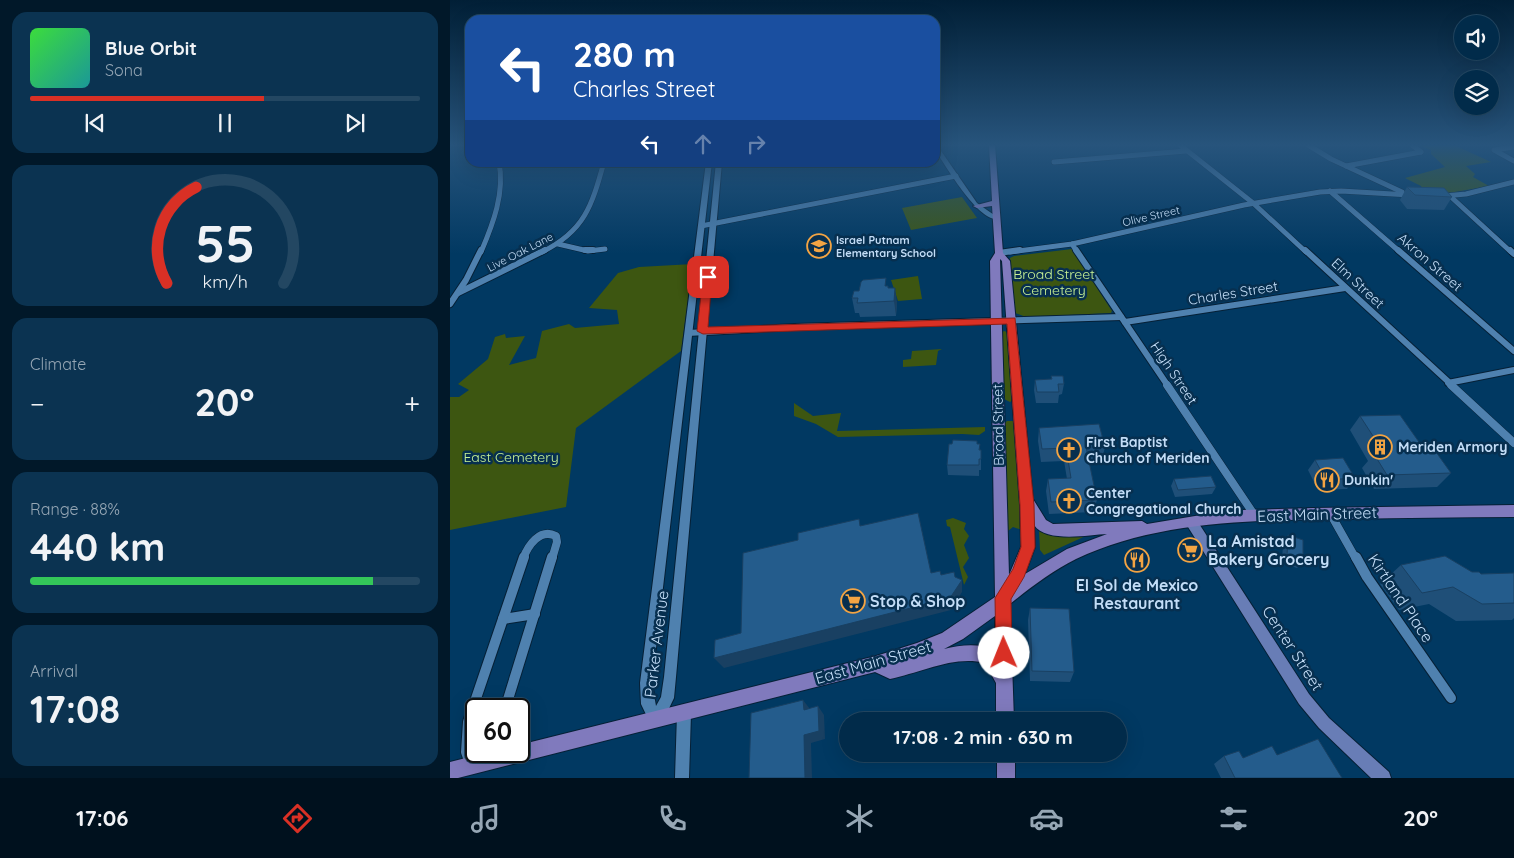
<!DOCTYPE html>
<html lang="en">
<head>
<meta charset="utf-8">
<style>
  body { margin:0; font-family:Quicksand,sans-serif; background:#0b3351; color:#f1f3f6; height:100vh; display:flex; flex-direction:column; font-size:19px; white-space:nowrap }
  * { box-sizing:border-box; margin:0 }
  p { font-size:16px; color:#96a7b5 }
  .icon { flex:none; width:28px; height:28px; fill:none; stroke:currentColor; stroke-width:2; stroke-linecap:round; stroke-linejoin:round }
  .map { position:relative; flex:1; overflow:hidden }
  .drawer { display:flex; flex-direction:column; gap:12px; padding:12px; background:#011829; width:450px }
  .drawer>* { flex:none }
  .banner { position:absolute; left:15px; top:15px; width:475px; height:152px; border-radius:15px; box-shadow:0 5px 20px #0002,0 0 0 1px #234762; background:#1a4fa0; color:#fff; overflow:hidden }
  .fabs { position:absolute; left:1004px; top:15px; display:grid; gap:10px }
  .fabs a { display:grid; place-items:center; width:45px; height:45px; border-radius:50%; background:#012b4a; box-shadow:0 5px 20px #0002,0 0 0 1px #234762; font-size:25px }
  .speed { position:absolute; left:15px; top:698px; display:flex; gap:10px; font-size:25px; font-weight:700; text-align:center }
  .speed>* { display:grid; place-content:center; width:65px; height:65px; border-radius:50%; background:#012b4a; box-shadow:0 5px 20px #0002,0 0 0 1px #234762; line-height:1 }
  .speed .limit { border:2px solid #111; border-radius:8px; background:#fff; color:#111 }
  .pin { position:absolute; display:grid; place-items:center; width:42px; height:42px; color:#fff; margin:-21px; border-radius:10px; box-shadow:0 2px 8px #0006 }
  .me { position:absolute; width:55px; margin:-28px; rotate:359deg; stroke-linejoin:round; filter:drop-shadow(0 0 4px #0008) }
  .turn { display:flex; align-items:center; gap:18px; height:105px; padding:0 25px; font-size:22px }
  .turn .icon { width:65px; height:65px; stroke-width:2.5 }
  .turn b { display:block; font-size:35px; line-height:42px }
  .lanes { display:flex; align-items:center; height:48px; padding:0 25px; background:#0003; justify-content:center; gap:25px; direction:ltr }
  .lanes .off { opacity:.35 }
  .big { font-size:38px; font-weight:700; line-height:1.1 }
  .drawer .tile { flex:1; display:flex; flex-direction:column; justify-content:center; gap:8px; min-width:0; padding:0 18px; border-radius:15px; background:#0b3351 }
  .drawer .dial { align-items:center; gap:0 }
  .dial svg { height:130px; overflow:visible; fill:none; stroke:#234762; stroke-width:7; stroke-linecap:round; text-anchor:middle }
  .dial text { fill:#f1f3f6; stroke:none }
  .song { display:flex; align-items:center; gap:15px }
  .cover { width:60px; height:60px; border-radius:8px; background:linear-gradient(135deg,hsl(120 70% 55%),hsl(180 70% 35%)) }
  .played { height:5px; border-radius:2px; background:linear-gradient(90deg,#d93025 60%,#234762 60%) }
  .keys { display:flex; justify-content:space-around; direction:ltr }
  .heat { display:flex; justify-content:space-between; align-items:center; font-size:28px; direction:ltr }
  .charge { height:8px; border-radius:4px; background:linear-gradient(90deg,#34c759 88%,#234762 0) }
  .trip { position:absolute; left:389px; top:712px; width:288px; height:50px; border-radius:25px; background:#012b4a; box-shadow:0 5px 20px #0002,0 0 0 1px #234762; font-weight:700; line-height:50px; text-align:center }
  .dock { display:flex; height:80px; justify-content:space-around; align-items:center; background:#00111e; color:#96a7b5 }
  .dock .icon { width:35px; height:35px }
  .dock .active { color:#d93025 }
  .dock b { font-size:22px; color:#f1f3f6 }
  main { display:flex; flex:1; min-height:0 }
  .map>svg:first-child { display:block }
</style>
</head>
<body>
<main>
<section class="drawer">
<div class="tile">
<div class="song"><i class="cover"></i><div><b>Blue Orbit</b><p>Sona</p></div></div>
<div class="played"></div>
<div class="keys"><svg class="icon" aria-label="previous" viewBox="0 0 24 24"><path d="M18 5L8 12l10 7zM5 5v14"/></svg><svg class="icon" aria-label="pause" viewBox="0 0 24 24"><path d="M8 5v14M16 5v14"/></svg><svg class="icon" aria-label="next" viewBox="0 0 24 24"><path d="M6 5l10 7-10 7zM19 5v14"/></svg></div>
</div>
<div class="tile dial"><svg viewBox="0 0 100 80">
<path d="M14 69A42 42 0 1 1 86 69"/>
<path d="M14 69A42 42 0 0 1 32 10" stroke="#d93025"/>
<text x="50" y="56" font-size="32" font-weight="700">55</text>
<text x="50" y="72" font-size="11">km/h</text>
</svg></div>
<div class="tile"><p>Climate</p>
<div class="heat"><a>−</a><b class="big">20°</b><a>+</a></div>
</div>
<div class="tile"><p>Range · 88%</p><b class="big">440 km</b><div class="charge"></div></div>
<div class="tile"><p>Arrival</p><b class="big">17:08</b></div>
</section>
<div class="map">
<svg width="1064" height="778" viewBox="0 0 1064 778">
  <rect width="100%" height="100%" fill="#013962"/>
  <g fill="#3d5611">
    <polygon points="969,145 1004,145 1041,162 1016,166 1025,174 1023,177 1039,186 999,193 974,192 971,186 955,178 995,167 981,154 981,150"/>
    <polygon points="512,197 527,218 461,230 452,208"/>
    <polygon points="622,249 662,311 661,313 576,317 565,313 560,258 564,256"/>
    <polygon points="243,264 231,351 126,428 116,507 0,530 0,397 9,397 19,390 8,384 38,359 45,337 55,334 56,338 75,336 59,365 86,358 92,331 119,324 125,328 169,324 167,310 139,308 168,273 189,267"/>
    <polygon points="468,276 472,299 448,301 441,280"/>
    <polygon points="555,331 558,334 563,400 560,402 554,399 551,332"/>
    <polygon points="492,349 488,351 486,365 453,367 453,360 461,359 462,351"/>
    <polygon points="344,403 363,416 391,413 387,431 535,427 535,431 529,435 512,434 388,437 366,424 344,416"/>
    <polygon points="557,421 563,421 565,425 572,530 563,527 558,531 555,423"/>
    <polygon points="503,518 516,523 514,529 519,536 514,545 519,558 513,567 518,577 514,585 500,527 497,526 496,520"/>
    <polygon points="589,531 603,536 639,532 640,534 594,555 590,550"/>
  </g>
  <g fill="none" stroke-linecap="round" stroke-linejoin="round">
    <g stroke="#062036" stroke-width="6">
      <g id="minor-far3">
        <polyline points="730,145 803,203 856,252"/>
        <polyline points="858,145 881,159 952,192"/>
        <polyline points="962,145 971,152"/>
        <polyline points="1064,147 1044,150 1064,161"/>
        <polyline points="604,162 736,151"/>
        <polyline points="896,166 971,152"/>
        <polyline points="880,191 950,252"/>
        <polyline points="994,196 1016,194 1064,182"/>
        <polyline points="1000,196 1061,252"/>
        <polyline points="251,226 506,176"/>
        <polyline points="108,244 138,251 155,249"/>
        <polyline points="622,244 627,252"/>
        <path d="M31 252C43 224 55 193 49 162"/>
        <path d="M92 252C135 231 142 205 154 162"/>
        <polyline points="560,252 622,244 794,205 870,192 891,191 960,195"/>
      </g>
    </g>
    <g stroke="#062036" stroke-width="8">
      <g id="minor-far2">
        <polyline points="135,250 143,250"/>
        <polyline points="626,250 718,386"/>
        <polyline points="855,250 1003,386"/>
        <polyline points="948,250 1064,351"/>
        <polyline points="1060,250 1064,254"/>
        <polyline points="549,253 570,250"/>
        <polyline points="8,293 95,250"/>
        <polyline points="0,304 16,280 31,250"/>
        <polyline points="675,322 895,288"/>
        <polyline points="238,333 345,327 671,317"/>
        <polyline points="998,383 1064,370"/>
      </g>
    </g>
    <g stroke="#062036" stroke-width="9">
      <g id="minor-far1">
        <polyline points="717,385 805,516"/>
        <polyline points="1001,385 1064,443"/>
        <polyline points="880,513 906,559"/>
        <path d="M73 559C78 545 90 528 106 536L107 542 102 559"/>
      </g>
    </g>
    <g stroke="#062036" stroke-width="12">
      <g id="minor">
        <polyline points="906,557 917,577 1001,698"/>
        <polyline points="53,619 85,614"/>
        <polyline points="55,709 102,557"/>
        <polyline points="34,751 21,766 16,752 18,722 74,557"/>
      </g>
    </g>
    <g stroke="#062036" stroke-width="2">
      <g id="tertiary">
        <path d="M485 145H487L527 203 547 217V219C527 220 496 166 485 150Z"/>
        <polygon points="256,162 262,162 202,683 206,706 211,697 214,677 266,162 272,162 226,677 224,698 211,725 206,727 201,725 191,704 190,683"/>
        <polygon points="234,706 239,708 241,713 239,778 225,778 227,713 229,708"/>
      </g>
    </g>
    <g stroke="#062036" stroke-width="2">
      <polygon id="secondary" points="742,518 746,519 859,694 879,718 939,772 941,778 921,778 869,728 849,704 738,527 736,523 738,519"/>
    </g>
    <g stroke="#062036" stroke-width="2">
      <g id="primary">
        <path d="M539 145H545L553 253 560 261 583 499 596 520 603 524 692 521 697 524 757 514 792 510 863 508 1064 505V517C1008 517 953 518 897 519 809 520 707 520 626 559 602 571 581 587 560 604L564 721H546V683L535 663C504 655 470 673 440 679L425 672 8 778H0V762L43 751H69V745L426 656 467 643 492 633 545 597 540 261 545 253 542 206 527 208 523 206 542 201ZM550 259 552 261 570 505 571 547 559 575ZM584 525C596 543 638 535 657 534L617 549 575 574 585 547ZM545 616V650C528 643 511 645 494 649L513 639Z"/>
        <rect x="547" y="754" width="18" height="24"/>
      </g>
    </g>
    <use href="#minor-far3" stroke="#4f81af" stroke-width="5"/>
    <use href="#minor-far2" stroke="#4f81af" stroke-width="6"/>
    <use href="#minor-far1" stroke="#4f81af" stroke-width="8"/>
    <use href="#minor" stroke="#4f81af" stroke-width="10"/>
    <use href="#tertiary" fill="#4f81af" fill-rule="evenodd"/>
    <use href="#secondary" fill="#687db6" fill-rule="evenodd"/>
    <use href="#primary" fill="#807abd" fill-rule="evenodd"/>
  </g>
  <g fill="#1f4f78">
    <polygon points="957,187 1002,197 994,210 957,209 950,200"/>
    <polygon points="438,286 438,288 447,302 446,316 410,317 409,313 405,313 402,298 409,291"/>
    <polygon points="601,376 614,384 612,394 609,395 608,403 586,403 584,390 585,380 601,379"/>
    <polygon points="910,416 976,452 1001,473 987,487 924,489 912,468 918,461 900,430"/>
    <polygon points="589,428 655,447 652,459 638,460 647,500 643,512 599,514 596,491 598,479 617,479 614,461 591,462 588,441"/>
    <polygon points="527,444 530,450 531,450 531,470 529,470 529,476 498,475 497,465"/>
    <polygon points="865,460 905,478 897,489 868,490 858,470"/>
    <polygon points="724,479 766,487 762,494 725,497 721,486"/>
    <polygon points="838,535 853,562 847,568 832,563 833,542"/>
    <polygon points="951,565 1031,574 1064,573 1064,618 1062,620 1006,621 979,604 949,610 930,584"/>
    <polygon points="580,608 624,672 620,682 580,681 578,620"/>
    <polygon points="827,755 892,778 771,778 764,764 774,756 793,758"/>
  </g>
  <g fill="#194062">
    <polygon points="445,288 447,302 446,316 444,301"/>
    <polygon points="512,580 512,592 501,610 274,668 264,658"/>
    <polygon points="353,700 360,709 354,710"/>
    <polygon points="368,706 374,715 375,739 361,743 362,778 355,778 354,735"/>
  </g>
  <g fill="#245c8c" stroke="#194062">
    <polygon points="957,187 994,188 1002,197 965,195"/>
    <polygon points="436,278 435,286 438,286 438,288 445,288 444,301 407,303 408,298 402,298 404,291 409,291 411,282 413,280"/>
    <polygon points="601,376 613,376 614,384 608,384 609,392 587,392 585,380 602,379"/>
    <polygon points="950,415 976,452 986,452 1001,473 937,475 924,454 934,453 910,416"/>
    <polygon points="649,424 655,447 636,447 647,500 601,502 598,479 621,478 616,448 592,449 589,428"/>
    <polygon points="503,440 527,441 527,444 530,444 529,450 531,450 531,459 529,459 529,465 497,465 499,444 502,444"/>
    <polygon points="893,458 905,478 876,480 865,460"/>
    <polygon points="761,476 766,487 728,490 724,479"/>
    <polygon points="468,513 481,573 490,571 491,575 504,572 505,577 512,580 500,598 264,658 265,640 291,633 293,553 348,540 348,533 409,519 410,526"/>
    <polygon points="838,535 853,540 853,562 837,556"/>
    <polygon points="995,556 1022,572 1029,572 1031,574 1064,573 1064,603 1032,604 1003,587 972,593 951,565"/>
    <polygon points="580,608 619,609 624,672 582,671"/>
    <polygon points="353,700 354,710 368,706 369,731 354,735 355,778 299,778 301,713"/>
    <polygon points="868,739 892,778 785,778 774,756 789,751 793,758 822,746 827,755"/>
  </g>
  <linearGradient id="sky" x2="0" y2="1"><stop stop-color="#011f36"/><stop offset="0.57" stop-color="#27547c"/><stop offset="1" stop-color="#27547c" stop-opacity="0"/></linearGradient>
  <rect width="1064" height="254" fill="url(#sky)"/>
  <polygon fill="#d93025" stroke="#8d1f18" points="258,274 262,277 258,327 565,318 584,505 585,547 574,577 561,599 562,653 560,659 554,661 548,659 546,653 545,598 563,569 571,547 570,505 557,324 253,334 247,331 253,277"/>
  <defs>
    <g id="school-ring" transform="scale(1.25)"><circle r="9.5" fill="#072f4f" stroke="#f3a443" stroke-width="1.5"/><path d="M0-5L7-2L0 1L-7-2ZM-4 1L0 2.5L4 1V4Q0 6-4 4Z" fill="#f3a443"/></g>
    <g id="building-ring" transform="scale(1.25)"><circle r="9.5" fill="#072f4f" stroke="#f3a443" stroke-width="1.5"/><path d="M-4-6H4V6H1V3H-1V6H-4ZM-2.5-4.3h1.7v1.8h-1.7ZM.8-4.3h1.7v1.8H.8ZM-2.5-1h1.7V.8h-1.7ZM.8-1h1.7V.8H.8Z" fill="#f3a443"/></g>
    <g id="church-ring" transform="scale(1.25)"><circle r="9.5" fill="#072f4f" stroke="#f3a443" stroke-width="1.5"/><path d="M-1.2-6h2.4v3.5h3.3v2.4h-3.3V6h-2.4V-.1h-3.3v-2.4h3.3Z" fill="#f3a443"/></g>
    <g id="restaurant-ring" transform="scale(1.25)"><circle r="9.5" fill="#072f4f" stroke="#f3a443" stroke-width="1.5"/><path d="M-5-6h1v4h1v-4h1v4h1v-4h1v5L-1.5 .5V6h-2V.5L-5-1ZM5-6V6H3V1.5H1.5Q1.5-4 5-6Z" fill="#f3a443"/></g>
    <g id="supermarket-ring" transform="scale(1.25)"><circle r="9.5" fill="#072f4f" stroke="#f3a443" stroke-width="1.5"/><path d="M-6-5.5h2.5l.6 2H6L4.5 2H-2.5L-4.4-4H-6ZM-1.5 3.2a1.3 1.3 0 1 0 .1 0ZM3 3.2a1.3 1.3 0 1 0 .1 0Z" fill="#f3a443"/></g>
  </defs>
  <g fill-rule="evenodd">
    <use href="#school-ring" x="369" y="246"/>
    <use href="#building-ring" x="930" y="447"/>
    <use href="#church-ring" x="619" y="450"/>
    <use href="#restaurant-ring" x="877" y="480"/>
    <use href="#church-ring" x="619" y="501"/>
    <use href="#supermarket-ring" x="740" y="550"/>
    <use href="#restaurant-ring" x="687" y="560"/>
    <use href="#supermarket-ring" x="403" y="601"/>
  </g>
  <g text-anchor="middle" stroke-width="5" stroke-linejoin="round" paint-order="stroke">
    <g font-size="11" fill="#c3ddf7" stroke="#072f4f">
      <text transform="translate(701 216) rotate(-13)" y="4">Olive Street</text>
      <text transform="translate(70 252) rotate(-27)" y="4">Live Oak Lane</text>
    </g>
    <g font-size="11" font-weight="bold" fill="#c3ddf7" stroke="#072f4f" text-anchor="start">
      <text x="386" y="244">Israel Putnam<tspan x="386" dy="13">Elementary School</tspan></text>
    </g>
    <g font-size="14" fill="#c3ddf7" stroke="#072f4f">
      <text transform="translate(980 262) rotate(41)" y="5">Akron Street</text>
      <text transform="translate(908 283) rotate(43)" y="5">Elm Street</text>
      <text transform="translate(783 293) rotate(-9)" y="5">Charles Street</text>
      <text transform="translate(724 373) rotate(56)" y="5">High Street</text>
      <text transform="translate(548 425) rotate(-91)" y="5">Broad Street</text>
    </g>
    <g font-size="14" fill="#caf395" stroke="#072f4f">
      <text x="604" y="279">Broad Street<tspan x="604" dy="16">Cemetery</tspan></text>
      <text x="61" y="462">East Cemetery</text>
    </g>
    <g font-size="14" font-weight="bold" fill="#c3ddf7" stroke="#072f4f" text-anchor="start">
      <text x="636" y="447">First Baptist<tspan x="636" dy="16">Church of Meriden</tspan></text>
      <text x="948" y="452">Meriden Armory</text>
      <text x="894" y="485">Dunkin'</text>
      <text x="636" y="498">Center<tspan x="636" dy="16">Congregational Church</tspan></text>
    </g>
    <g font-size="16" fill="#c3ddf7" stroke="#072f4f">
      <text transform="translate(867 514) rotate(-2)" y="6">East Main Street</text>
      <text transform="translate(951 598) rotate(56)" y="6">Kirtland Place</text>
      <text transform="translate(206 644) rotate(-83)" y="6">Parker Avenue</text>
      <text transform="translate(843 648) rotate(57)" y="6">Center Street</text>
      <text transform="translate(423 662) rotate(-16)" y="6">East Main Street</text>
    </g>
    <g font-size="16" font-weight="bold" fill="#c3ddf7" stroke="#072f4f" text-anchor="start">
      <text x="758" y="547">La Amistad<tspan x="758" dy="18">Bakery Grocery</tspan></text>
      <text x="687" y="591" text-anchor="middle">El Sol de Mexico<tspan x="687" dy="18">Restaurant</tspan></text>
      <text x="420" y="607">Stop &amp; Shop</text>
    </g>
  </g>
</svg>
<div class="fabs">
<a><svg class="icon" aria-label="sound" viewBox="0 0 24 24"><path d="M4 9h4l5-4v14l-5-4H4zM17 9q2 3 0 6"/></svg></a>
<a><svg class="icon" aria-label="layers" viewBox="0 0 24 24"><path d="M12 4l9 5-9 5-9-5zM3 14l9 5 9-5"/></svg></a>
</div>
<div class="speed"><div class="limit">60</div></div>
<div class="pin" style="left:258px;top:277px;background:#d93025"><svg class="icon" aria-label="arrive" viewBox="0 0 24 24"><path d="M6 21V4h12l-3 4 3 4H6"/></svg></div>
<svg class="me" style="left:554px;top:653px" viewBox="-20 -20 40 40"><circle r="19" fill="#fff"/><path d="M0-13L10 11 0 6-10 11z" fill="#d93025"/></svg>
<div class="trip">17:08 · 2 min · 630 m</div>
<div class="banner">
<div class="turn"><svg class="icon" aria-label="left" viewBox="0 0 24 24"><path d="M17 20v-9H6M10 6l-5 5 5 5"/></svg><div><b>280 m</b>Charles Street</div></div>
<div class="lanes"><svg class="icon" aria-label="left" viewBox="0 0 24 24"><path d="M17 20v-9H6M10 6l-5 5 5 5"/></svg><svg class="icon off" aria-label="ahead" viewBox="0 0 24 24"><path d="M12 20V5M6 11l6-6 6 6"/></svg><svg class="icon off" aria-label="right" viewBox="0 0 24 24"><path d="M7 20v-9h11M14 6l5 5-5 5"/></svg></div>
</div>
</div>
</main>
<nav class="dock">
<b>17:06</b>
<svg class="icon active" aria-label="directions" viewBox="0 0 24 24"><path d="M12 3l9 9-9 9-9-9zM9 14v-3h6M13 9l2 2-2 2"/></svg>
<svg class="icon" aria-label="music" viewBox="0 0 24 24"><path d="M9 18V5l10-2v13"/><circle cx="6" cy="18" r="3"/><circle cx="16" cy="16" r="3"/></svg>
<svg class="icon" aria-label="phone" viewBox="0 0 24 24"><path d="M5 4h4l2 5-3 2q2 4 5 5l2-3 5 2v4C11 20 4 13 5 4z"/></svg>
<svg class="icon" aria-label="climate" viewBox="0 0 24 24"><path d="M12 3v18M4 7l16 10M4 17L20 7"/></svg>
<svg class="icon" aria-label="car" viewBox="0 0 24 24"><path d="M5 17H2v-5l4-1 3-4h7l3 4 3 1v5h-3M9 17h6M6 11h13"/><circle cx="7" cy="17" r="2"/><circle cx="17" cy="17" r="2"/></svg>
<svg class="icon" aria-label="filters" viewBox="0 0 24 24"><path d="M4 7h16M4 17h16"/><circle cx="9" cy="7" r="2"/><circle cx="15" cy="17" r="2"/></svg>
<b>20°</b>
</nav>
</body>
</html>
